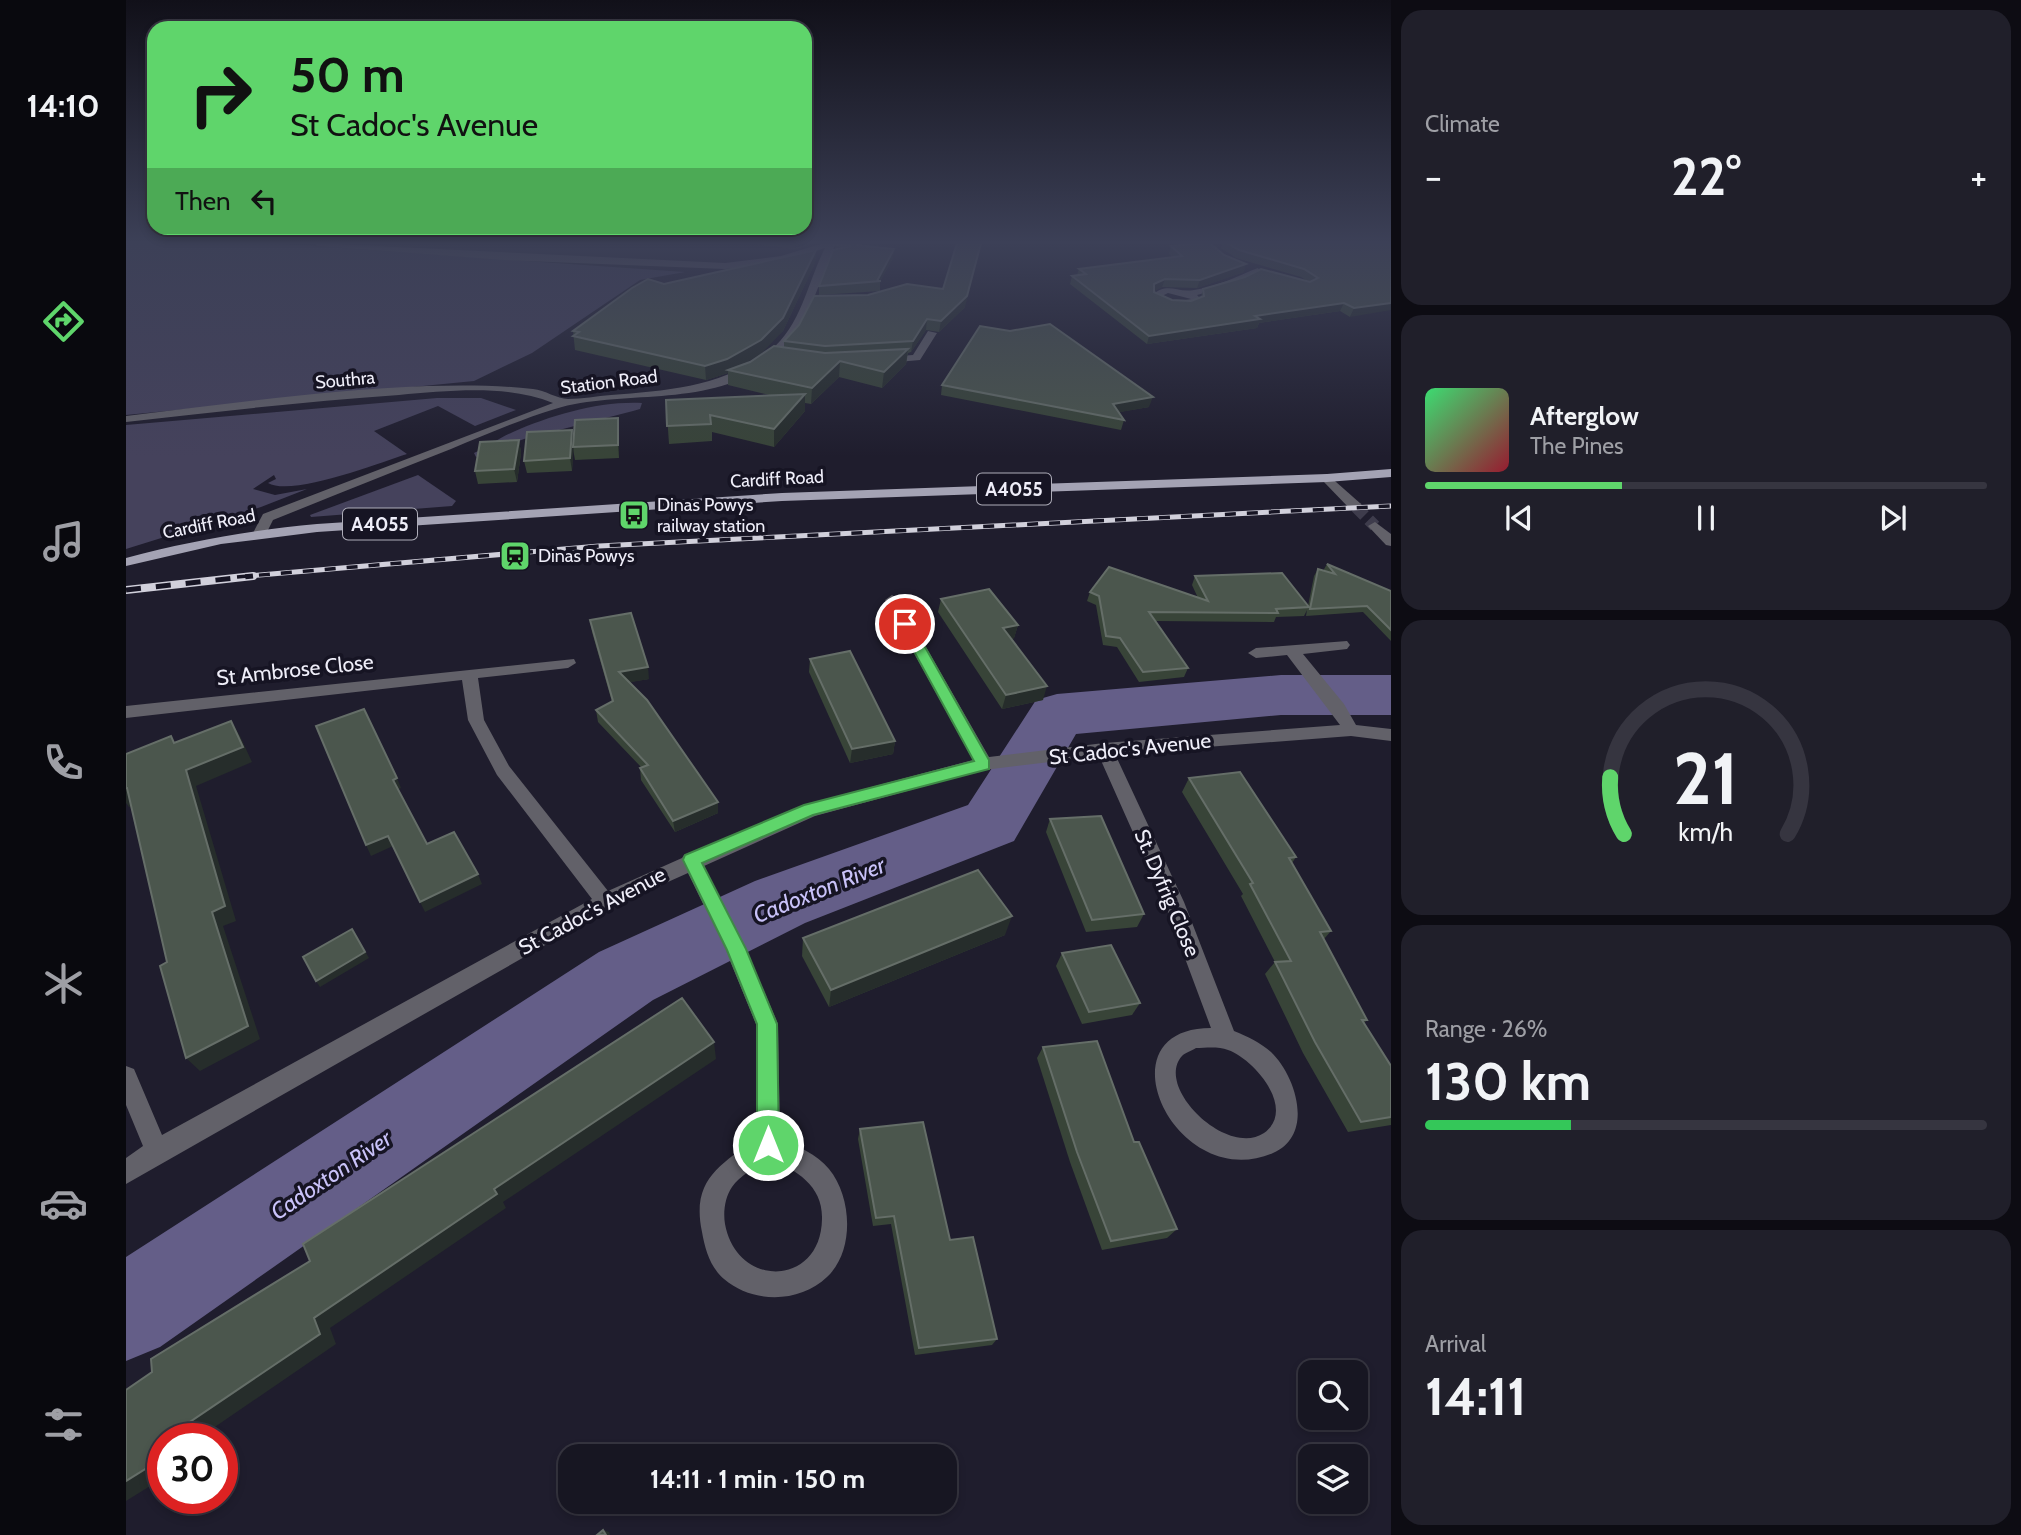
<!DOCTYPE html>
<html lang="en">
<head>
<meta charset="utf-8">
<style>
  body { margin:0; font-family:Cabin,sans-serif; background:#201f2a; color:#f1f3f6; height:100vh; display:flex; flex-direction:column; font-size:26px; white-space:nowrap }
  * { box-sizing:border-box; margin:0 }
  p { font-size:23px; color:#9e9fa5 }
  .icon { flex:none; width:38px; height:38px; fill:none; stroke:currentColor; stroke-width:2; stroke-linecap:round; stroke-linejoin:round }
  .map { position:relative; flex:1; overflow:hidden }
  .details { display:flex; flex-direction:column; gap:10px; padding:10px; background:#0d0c13; width:630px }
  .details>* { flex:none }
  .hud { position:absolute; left:21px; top:21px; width:665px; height:214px; border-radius:21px; box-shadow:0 4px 10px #0003,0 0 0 2px #363540; background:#5fd56b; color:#111; overflow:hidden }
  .controls { position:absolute; left:1172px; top:1360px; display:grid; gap:14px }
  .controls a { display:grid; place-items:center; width:70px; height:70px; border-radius:14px; background:#171622; box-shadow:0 4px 10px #0003,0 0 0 2px #363540; font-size:35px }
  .speed { position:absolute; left:21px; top:1423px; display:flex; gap:14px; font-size:35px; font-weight:700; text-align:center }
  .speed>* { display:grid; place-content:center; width:91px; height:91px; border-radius:50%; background:#171622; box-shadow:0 4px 10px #0003,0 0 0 2px #363540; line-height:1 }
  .speed .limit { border:10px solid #d22; background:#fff; color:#111 }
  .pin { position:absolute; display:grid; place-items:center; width:60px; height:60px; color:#fff; margin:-30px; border:4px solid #fff; border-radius:50%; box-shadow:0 2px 7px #0007 }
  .me { position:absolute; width:77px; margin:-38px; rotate:0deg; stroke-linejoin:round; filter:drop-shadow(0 0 5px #0008) }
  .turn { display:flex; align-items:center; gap:24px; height:147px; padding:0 28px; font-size:32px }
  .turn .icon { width:91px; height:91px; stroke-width:2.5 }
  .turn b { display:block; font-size:49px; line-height:60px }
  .then { display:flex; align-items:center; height:66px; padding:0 28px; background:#0003; gap:14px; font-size:26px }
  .big { font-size:52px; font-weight:700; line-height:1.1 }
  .details .widget { flex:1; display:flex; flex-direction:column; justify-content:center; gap:10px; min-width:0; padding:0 24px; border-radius:21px; background:#201f2a }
  .details .dial { align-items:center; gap:0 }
  .dial svg { height:182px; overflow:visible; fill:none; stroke:#363540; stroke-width:7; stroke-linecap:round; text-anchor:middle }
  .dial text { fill:#f1f3f6; stroke:none }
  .song { display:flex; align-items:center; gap:21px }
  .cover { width:84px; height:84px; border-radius:10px; background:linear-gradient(135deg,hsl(140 70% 55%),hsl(350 70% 35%)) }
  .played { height:7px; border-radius:4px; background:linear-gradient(90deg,#5fd56b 35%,#363540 35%) }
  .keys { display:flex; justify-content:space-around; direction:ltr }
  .heat { display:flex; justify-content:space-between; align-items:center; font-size:38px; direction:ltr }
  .charge { height:10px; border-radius:5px; background:linear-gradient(90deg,#34c759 26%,#363540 0) }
  .trip { position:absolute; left:432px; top:1444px; width:399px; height:70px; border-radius:21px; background:#171622; box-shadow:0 4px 10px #0003,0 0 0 2px #363540; font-weight:700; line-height:70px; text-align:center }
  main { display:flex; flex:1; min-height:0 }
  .menu { display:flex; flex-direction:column; width:126px; justify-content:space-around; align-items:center; background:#09090e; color:#9e9fa5 }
  .menu .icon { width:49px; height:49px }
  .menu .on { color:#5fd56b }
  .menu b { font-size:32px; color:#f1f3f6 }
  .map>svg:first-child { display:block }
</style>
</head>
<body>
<main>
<nav class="menu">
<b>14:10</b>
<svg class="icon on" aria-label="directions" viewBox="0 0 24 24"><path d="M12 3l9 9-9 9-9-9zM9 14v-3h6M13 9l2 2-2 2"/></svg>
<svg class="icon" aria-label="music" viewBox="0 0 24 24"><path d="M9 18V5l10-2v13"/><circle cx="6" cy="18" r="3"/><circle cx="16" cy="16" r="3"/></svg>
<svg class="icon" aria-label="phone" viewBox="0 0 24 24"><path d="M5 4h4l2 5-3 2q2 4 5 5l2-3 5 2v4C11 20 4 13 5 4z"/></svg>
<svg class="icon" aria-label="climate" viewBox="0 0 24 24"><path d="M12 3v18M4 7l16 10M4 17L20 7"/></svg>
<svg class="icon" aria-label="car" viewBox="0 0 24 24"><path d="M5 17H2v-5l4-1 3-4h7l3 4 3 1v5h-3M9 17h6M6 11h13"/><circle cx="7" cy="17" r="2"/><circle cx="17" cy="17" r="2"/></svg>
<svg class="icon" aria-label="filters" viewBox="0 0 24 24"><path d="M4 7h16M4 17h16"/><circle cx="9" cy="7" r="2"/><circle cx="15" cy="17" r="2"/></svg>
</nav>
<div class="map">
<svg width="1265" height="1535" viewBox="0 0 1265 1535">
  <rect width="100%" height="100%" fill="#1f1d2d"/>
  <g fill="#45425c">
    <polygon points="0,243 144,243 559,272 514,280 406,353 348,381 0,415"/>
    <path d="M311 398H355L390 410 349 426 312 406 248 431 281 454C253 463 166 497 142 483L150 479 148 475 127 489 149 495 181 489 135 507 0 549V425Z"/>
    <path d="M516 403 514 409 507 411 398 439 350 457 348 453C362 447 373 438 387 432 426 415 473 401 516 403Z"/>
    <polygon points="292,475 330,501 326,506 185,517 184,515"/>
  </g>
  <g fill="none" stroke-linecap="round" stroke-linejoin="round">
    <polygon fill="#645e88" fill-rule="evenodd" points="1155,675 1265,675 1265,715 1155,715 950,734 888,841 679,923 527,1000 34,1347 0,1361 0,1257 473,952 629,881 842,805 910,700 931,694"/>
    <polyline stroke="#3e3c4c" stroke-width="12" stroke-dasharray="12 6" stroke-linecap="butt" points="1230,507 1249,526"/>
    <g fill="#626169" fill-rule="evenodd">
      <path d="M188 243 599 263 655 256 698 243H710C691 283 684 328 648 358 587 411 499 388 429 409 393 420 359 435 325 449 266 472 207 496 147 520L139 536 134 537 127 533 137 514 427 403C380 384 322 391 273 395 181 401 91 412 0 422V416C100 404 200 390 301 386 337 385 372 385 407 389 419 390 431 399 442 399 456 399 471 396 485 395 538 391 592 387 637 356 675 331 680 285 699 248L656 262 599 269 378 260 192 246Z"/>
      <path d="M1132 268 1135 273 1115 283 1071 295 1076 300C1061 312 1039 309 1025 296 1042 281 1049 293 1068 290 1091 287 1111 276 1132 268ZM1042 293 1065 299 1050 302 1036 296Z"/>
      <polygon points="802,331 811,333 794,360 760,363 755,360 760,357 787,355"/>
      <polygon points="1201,474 1235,504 1235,510 1225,510 1197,481 1197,475"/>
      <polygon points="1249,522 1265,534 1265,546 1260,545 1242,526"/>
      <path d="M766 595 773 600 863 757 978 743 1214 725 1161 655 1130 658 1122 653 1130 648 1221 641 1224 645 1221 649 1177 654 1218 704 1230 725 1265 729V741L1225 736 989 754 1058 902 1108 1031C1121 1036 1135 1043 1145 1052 1170 1076 1189 1135 1147 1153 1049 1195 972 1028 1085 1028L1038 902 973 756 858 770 689 816 578 866 620 949 652 1024 654 1138C671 1146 691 1154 703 1169 726 1197 729 1251 701 1277 674 1303 627 1304 598 1279 584 1267 579 1249 576 1232 565 1180 594 1165 630 1139V1024L600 951 562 873 486 907 0 1184V1158L17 1146 0 1105V1066L8 1069 36 1135 466 899 371 775 342 720 336 680 0 718V706L448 659 450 663 442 668 352 678 358 720 383 766 482 891 556 858 558 855 568 853 678 805 847 760 759 600ZM1070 1048C1079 1048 1092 1046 1102 1050 1128 1059 1171 1109 1138 1133 1101 1158 1028 1087 1056 1056 1058 1053 1066 1051 1070 1048ZM644 1158C671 1171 697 1186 696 1219 695 1287 611 1289 599 1224 597 1212 599 1197 606 1187 615 1174 631 1167 644 1158Z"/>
    </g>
    <path fill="#a4a3b4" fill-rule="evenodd" d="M1265 469V477L1201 482 656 501 191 532 95 544 0 566V558C63 541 126 530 191 524L656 493 1201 474Z"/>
    <g stroke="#d1d0db" stroke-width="5">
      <polyline id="rail-far1" points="111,577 473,546 1265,506"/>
    </g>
    <g stroke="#d1d0db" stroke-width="8">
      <polyline id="rail" points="0,590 127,576"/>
    </g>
    <use href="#rail-far1" stroke="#161423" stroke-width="3.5" stroke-dasharray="11" stroke-linecap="butt"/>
    <use href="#rail" stroke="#161423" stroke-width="5" stroke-dasharray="15" stroke-linecap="butt"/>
  </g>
  <g fill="#384438">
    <polygon points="627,243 690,243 669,249 627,244"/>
    <polygon points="710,243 758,243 748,247 767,258 754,281 754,291 693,295 693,286 709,250"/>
    <polygon points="1097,243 1265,243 1224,317 1214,311 1133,323 1131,328 1021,344 944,284 946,276 951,275 953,269 1046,257 1043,254 1045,246 1118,272 1071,288 1036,287 1028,291 1028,292 1046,300 1065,301 1075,297 1077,289 1183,282 1175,277 1110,258 1095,248"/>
    <polygon points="690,250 689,263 657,331 618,364 658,348 658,341 839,307 813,332 800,330 785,352 782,353 780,364 756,388 713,377 685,404 679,403 679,411 648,447 586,432 586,441 543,444 540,400 647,396 602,385 602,373 580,380 449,350 447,331 538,284"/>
    <polygon points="816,385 1023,407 993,412 998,420 995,430 815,395"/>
    <polygon points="446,430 447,440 493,430 493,458 449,460 447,449 446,471 401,473 398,461"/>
    <polygon points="393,440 395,453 391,482 352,484 349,471"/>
    <polygon points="1201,564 1265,591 1265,641 1237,612 1180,616 1181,610 1178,616 1150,617 1148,622 1029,621 1062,668 1058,677 1013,682 991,647 977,645 970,605 961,601 964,592 1072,598 1066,585 1069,576 1182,606 1188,576 1192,569 1197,571"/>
    <polygon points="815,599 892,625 888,638 886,639 917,700 876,709 812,612"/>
    <polygon points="464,620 523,679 503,682 592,802 592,813 549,832 515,780 514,768 515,767 472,722 470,710 486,702 466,632"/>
    <polygon points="684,659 769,741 767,754 724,763 683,672"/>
    <polygon points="1063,778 1170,857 1166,863 1205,931 1198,939 1241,1020 1238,1023 1265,1066 1265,1125 1222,1132 1177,1053 1139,974 1149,962 1115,896 1117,894 1056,792"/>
    <polygon points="924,819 1018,914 1011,927 960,932 920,832"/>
    <polygon points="879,935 703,1007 676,956 677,938"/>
    <polygon points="936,953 1014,1003 1006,1015 956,1024 930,966"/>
    <polygon points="917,1047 1008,1142 1051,1229 1041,1238 976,1250 944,1162 911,1058"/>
    <polygon points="734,1129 824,1240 871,1339 866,1345 789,1355 765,1224 747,1226 732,1139"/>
  </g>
  <g fill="#262d2b">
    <polygon points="669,243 690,243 669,249"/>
    <polygon points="737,243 758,243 729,254 730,245"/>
    <polygon points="855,243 856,243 839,307 813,332 815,321"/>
    <polygon points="768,249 767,258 754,281 750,282"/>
    <polygon points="690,250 689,263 657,331 635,354 606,371 602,370 602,373 580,380 579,366"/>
    <polygon points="1120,264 1118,272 1071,288 1074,280"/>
    <polygon points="1039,279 1036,287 1026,292 1028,284"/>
    <polygon points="1218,303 1214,311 1133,323 1131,328 1021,344 1023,336 1129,316"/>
    <polygon points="1265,303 1265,310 1224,317 1228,308"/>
    <polygon points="801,319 800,330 785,352 787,341"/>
    <polygon points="782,349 780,364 756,388 758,372"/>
    <polygon points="714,361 713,377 685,404 686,388"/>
    <polygon points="679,394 679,411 648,447 648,429"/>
    <polygon points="1027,397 1023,407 984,414 987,404"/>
    <polygon points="492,418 493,430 493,458 492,445"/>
    <polygon points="446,430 448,443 446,471 444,458"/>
    <polygon points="393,440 395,453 391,482 388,469"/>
    <polygon points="892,625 888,638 874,642 877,628"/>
    <polygon points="522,667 523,679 495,684 493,672"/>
    <polygon points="921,686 917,700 876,709 880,695"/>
    <polygon points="105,721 114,736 126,762 70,786 110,921 97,926 134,1039 74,1071 60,1058 86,912 60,770"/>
    <polygon points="769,741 767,754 724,763 726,749"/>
    <polygon points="271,778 275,788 271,790 267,780"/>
    <polygon points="0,788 1,788 13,803 3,807 0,803"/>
    <polygon points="592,802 592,813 549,832 547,821"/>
    <polygon points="262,836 267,846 245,856 240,845"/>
    <polygon points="352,874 356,884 299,912 294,902"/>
    <polygon points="886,916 879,935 703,1007 705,990"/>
    <polygon points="226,929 243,958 194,987 190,981"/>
    <polygon points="588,1042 590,1059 377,1202 380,1208 204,1328 210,1344 80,1433 78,1438 54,1438 58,1426 188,1318 368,1189"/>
    <polygon points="37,1458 37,1478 0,1501 0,1481"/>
    <polygon points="477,1530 483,1532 484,1535 480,1535"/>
  </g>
  <g fill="#4b564d" stroke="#656e68" stroke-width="2">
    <polygon points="710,243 737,243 730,245 768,249 751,281 755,281 693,286 707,250 725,246 709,245"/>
    <polygon points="831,243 855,243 841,296 815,321 801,319 787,341 699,346 658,341 673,325 688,296 742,295 781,284 817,289"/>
    <polygon points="1078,243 1084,243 1098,255 1120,264 1074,280 1039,279 1028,284 1028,292 1046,300 1065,301 1078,296 1077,289 1119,277 1135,269 1184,282 1192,278 1178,269 1113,250 1101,243 1265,243 1265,303 1228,308 1218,303 1129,316 1134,319 1023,336 946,276 960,274 953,269 1056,256 1045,246"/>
    <polygon points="690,250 657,318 635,340 601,359 579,366 447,336 453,332 447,331 506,288 522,279 538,284"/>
    <polygon points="924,324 1027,397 987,404 998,420 816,385 854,326 884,331"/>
    <polygon points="648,346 699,353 782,349 758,372 714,361 686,388 602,370 624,362"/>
    <polygon points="679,394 648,429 584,415 585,424 541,426 540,400"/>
    <polygon points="492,418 492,445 447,447 449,420"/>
    <polygon points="446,430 444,458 398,461 401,432"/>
    <polygon points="393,440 388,469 349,471 354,442"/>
    <polygon points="1201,564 1265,591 1265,630 1241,606 1184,609 1192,569 1209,574"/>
    <polygon points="983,567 1082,601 1069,576 1156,573 1183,607 1150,609 1152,613 1023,612 1062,668 1017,672 994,638 980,636 973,596 964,592"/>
    <polygon points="863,589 892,625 877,628 921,686 880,695 815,599"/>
    <polygon points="505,613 522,667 493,672 521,700 592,802 547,821 514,768 522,765 470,710 487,701 464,620"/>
    <polygon points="724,651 769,741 726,749 684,659"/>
    <polygon points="238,709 271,778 267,780 301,844 328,832 352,874 294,902 262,836 240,845 190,726"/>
    <polygon points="105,721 117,747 60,770 99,906 86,912 122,1026 60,1058 34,966 41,962 1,788 0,788 0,754 45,736 48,743"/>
    <polygon points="1114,772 1170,857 1163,858 1205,931 1194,932 1241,1020 1236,1020 1265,1066 1265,1117 1235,1122 1189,1042 1149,962 1165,961 1124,884 1127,883 1063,778"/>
    <polygon points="975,816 1018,914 966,920 924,819"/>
    <polygon points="852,870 886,916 705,990 677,938"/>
    <polygon points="226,929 239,952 190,981 177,957"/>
    <polygon points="985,945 1014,1003 963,1012 936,953"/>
    <polygon points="556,998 588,1042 368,1189 371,1194 188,1318 194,1334 58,1426 54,1438 37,1438 37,1458 0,1481 0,1390 26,1372 25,1359 184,1261 177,1244"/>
    <polygon points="971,1041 1008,1142 1013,1142 1051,1229 985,1241 951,1152 917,1047"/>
    <polygon points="797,1122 824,1240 847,1237 871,1339 793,1348 768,1216 750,1218 734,1129"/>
    <polygon points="477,1530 480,1535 471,1535"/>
  </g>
  <linearGradient id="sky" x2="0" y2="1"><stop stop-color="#111019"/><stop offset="0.53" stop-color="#3c4057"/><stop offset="1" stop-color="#3c4057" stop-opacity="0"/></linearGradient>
  <rect width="1265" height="457" fill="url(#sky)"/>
  <polygon fill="#5fd56b" stroke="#3e8a46" stroke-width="2" points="779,619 786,624 863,760 863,769 687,815 576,863 620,949 651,1024 653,1145 650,1153 642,1156 634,1153 631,1145 631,1024 601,950 557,860 559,855 678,805 848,761 773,624"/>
  <defs>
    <g id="bus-square" transform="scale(1.575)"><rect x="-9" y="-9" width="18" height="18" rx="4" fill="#5fd56b" stroke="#161423"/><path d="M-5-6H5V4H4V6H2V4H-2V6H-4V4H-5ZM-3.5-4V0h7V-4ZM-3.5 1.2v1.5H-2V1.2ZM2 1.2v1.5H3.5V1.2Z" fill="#111"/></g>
    <g id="station-square" transform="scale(1.575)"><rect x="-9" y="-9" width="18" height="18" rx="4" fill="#5fd56b" stroke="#161423"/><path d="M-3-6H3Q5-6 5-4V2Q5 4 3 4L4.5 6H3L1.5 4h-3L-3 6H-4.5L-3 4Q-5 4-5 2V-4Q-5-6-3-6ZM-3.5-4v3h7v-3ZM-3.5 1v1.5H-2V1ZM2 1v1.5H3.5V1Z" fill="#111"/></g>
  </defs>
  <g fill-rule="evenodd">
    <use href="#bus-square" x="508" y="515"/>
    <use href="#station-square" x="389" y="556"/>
  </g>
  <g text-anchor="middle" stroke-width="7" stroke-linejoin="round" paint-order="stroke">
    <g font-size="18" fill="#efeef9" stroke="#161423">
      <text transform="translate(219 380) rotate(-5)" y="6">Southra</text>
      <text transform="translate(483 382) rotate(-7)" y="6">Station Road</text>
      <text transform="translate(651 479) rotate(-3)" y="6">Cardiff Road</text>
      <text transform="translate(83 524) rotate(-11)" y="6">Cardiff Road</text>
    </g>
    <g font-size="18" fill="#efeef9" stroke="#161423" text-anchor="start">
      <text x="531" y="511">Dinas Powys<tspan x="531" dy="21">railway station</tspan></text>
      <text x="412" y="562">Dinas Powys</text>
    </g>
    <g fill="#161423" stroke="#aeadb9" stroke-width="2">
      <rect x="851" y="473.5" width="74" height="31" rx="5"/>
      <rect x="217" y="508.5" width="74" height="31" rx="5"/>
    </g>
    <g font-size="19" font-weight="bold" fill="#efeef9">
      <text x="888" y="496">A4055</text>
      <text x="254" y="531">A4055</text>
    </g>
    <g font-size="21" fill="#efeef9" stroke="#161423">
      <text transform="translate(169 670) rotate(-6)" y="7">St Ambrose Close</text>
      <text transform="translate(1004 749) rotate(-6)" y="7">St Cadoc's Avenue</text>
      <text transform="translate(1041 893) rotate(67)" y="7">St. Dyfrig Close</text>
      <text transform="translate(466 911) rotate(-28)" y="7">St Cadoc's Avenue</text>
    </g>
    <g font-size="23" font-style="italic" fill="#c9c2f9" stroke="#161423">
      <text transform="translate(693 890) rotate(-22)" y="8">Cadoxton River</text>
      <text transform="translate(205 1175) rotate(-34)" y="8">Cadoxton River</text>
    </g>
  </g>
</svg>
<div class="controls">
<a><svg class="icon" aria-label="search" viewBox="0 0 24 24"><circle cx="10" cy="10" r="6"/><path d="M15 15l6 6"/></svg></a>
<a><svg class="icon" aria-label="layers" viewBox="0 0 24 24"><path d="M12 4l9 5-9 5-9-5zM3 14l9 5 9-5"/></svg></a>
</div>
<div class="speed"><div class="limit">30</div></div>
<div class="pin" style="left:779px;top:624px;background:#d93025"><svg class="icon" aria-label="arrive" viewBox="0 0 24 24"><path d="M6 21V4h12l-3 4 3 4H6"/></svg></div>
<svg class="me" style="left:642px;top:1145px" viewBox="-20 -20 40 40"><circle r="17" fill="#5fd56b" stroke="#fff" stroke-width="3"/><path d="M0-11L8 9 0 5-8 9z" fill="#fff"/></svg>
<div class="trip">14:11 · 1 min · 150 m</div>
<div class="hud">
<div class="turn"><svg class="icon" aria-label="right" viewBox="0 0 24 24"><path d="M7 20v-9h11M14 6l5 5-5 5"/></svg><div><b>50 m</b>St Cadoc's Avenue</div></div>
<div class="then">Then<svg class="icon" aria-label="left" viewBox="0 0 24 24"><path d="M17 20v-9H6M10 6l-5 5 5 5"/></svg></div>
</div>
</div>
<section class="details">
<div class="widget"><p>Climate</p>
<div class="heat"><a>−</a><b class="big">22°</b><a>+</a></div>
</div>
<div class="widget">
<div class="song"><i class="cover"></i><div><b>Afterglow</b><p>The Pines</p></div></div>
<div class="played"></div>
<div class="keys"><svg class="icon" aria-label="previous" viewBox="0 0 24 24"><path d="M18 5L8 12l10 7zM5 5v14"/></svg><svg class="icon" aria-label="pause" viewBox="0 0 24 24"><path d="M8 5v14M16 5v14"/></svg><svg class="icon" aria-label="next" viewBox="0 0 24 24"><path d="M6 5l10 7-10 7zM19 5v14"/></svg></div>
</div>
<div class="widget dial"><svg viewBox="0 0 100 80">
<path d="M14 69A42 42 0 1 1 86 69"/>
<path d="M14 69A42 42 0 0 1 8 44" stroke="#5fd56b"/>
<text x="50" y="56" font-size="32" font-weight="700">21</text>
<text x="50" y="72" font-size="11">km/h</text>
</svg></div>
<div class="widget"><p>Range · 26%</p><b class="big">130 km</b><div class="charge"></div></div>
<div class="widget"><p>Arrival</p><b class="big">14:11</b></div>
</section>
</main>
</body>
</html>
